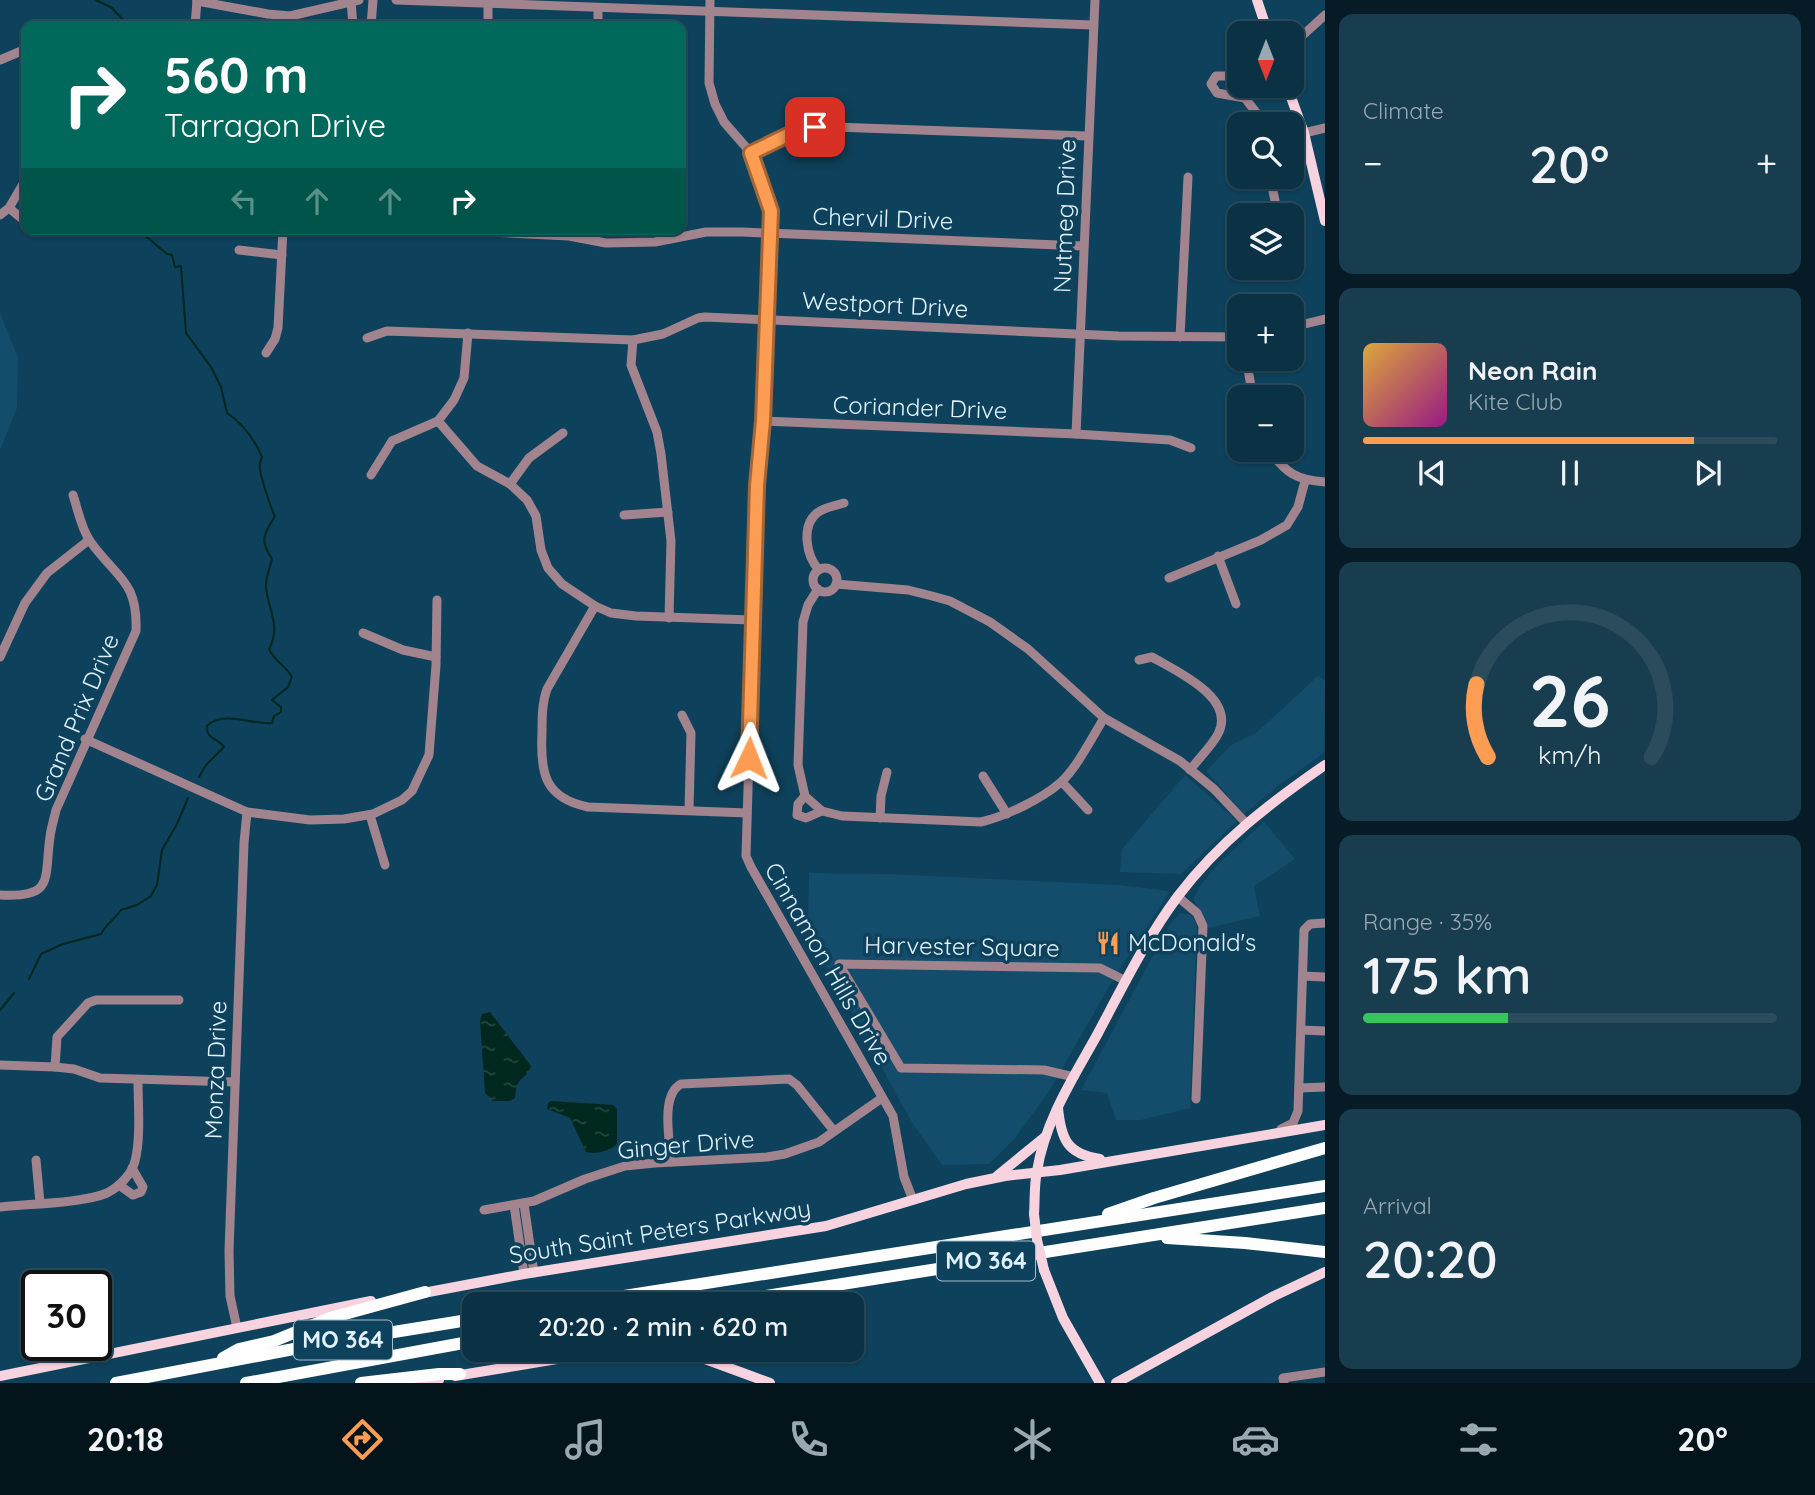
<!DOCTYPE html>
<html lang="en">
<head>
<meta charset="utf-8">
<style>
  body { margin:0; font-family:Quicksand,sans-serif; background:#183d4f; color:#f1f3f6; height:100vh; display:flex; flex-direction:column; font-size:26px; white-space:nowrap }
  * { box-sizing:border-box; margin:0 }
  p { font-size:23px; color:#99a9b2 }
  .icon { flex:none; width:38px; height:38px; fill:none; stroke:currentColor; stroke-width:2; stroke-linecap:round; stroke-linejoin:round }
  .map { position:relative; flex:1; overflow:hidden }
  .details { display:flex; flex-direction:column; gap:14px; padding:14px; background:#061b25; width:490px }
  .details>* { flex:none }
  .top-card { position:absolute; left:21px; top:21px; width:665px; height:214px; border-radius:14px; box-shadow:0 2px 5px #0004,0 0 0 2px #2a4c5d; background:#00695c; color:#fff; overflow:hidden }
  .needle { width:46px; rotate:180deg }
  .fabs { position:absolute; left:1227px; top:21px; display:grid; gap:14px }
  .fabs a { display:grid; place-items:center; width:77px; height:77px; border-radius:14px; background:#0a3144; box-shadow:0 2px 5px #0004,0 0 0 2px #2a4c5d; font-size:35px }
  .speed { position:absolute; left:21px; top:1270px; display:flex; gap:14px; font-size:35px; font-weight:700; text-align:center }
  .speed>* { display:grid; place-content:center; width:91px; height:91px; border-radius:50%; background:#0a3144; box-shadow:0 2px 5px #0004,0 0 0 2px #2a4c5d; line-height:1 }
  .speed .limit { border:4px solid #111; border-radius:10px; background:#fff; color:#111 }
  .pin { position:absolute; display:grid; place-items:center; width:60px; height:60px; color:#fff; margin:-30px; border-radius:14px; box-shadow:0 4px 10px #0006 }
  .me { position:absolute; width:77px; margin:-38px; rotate:2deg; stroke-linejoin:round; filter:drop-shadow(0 0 5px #0008) }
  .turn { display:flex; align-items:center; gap:24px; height:147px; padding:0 28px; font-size:32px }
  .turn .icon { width:91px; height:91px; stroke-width:2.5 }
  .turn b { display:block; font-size:49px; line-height:60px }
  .lanes { display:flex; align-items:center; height:66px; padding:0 28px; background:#0003; justify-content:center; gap:35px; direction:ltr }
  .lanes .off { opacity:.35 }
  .big { font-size:52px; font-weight:600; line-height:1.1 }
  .details .card { flex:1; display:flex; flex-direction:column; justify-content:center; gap:10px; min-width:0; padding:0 24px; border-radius:14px; background:#183d4f }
  .details .dial { align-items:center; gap:0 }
  .dial svg { height:182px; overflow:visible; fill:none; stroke:#2a4c5d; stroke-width:7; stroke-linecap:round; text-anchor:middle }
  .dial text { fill:#f1f3f6; stroke:none }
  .song { display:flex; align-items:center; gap:21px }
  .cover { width:84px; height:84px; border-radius:10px; background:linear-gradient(135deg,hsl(40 70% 55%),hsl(310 70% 35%)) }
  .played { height:7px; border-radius:4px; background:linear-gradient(90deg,#fc9d53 80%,#2a4c5d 80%) }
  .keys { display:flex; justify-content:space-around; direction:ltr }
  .heat { display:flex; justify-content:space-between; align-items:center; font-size:38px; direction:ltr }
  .charge { height:10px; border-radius:5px; background:linear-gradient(90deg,#34c759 35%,#2a4c5d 0) }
  .trip { position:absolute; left:462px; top:1292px; width:402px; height:70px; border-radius:14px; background:#0a3144; box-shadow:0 2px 5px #0004,0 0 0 2px #2a4c5d; font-weight:600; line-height:70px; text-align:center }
  .menu { display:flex; height:112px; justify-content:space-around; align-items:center; background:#04141b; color:#99a9b2 }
  .menu .icon { width:49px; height:49px }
  .menu .on { color:#fc9d53 }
  .menu b { font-size:32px; color:#f1f3f6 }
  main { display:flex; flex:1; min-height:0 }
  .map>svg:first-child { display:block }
</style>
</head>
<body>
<main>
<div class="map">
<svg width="1325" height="1383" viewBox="0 0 1325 1383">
  <defs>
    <pattern id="water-ripples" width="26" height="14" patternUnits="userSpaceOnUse" patternTransform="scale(1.75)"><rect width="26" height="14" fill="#00281f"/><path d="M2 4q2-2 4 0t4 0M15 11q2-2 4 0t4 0" fill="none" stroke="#254841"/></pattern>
  </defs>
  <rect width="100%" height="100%" fill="#0e415b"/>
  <g fill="#134d6b">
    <polygon points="0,313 18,358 17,408 0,450"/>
    <polygon points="1318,676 1325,680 1324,753 1278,786 1244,814 1206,771 1231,745 1256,733"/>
    <polygon points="1185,775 1237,821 1181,874 1120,872 1122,849"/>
    <polygon points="1264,822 1295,859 1254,886 1260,916 1209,928 1193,899 1200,886 1219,863"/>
    <polygon points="809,873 889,874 1118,885 1170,891 1110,985 1050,1090 1015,1138 989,1164 942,1165 911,1121 808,933"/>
    <polygon points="1180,913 1191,915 1197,924 1190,1108 1141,1120 1116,1120 1107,1093 1081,1090 1170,924"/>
  </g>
  <g fill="url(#water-ripples)">
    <path d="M490 1012 531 1066C526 1081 517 1074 515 1098L510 1101H492L485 1093 480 1021 482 1014Z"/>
    <path d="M551 1101 613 1105 617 1109V1144C610 1151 595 1155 586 1152L570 1118 547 1109 548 1103Z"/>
  </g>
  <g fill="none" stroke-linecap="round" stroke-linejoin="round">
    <g stroke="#00281f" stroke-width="2">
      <polyline points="96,0 112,8 129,26"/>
      <path d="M141 229V232L167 254 172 255 175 267 181 266 186 333 211 367 221 387 227 413C244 424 254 439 262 457 260 463 259 463 260 469 260 475 272 512 275 516 264 535 259 539 272 559 270 568 265 578 266 588 269 611 281 627 269 649 274 661 286 666 292 677L288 687 272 700 281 707V712L274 716 272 723C252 725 223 710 207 726 206 740 217 737 224 747L206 765 199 777"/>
      <path d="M29 979 41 954 63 944 101 934C107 923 114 920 121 910L137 905 151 896 157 885 162 850 177 824 188 798"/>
      <polyline points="0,1010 14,993"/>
    </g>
    <g stroke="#a2848e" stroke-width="9">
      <polyline points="396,0 1093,25"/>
      <polyline points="710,0 709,83 715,104 724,122 751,153 771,211 763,421 757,486 746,856 751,867 893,1116 904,1177 913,1200"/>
      <polyline points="197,1 268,14 290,16 359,0"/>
      <polyline points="351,1 353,26"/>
      <polyline points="195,26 197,0"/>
      <polyline points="371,26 373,0"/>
      <polyline points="488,26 488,4"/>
      <polyline points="598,26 598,8"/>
      <polyline points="1292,45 1325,15"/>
      <polyline points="0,60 26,49"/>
      <polyline points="1239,82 1238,80 1228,76 1216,76 1211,84 1217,93 1245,98"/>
      <polyline points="1240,86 1245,98 1265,124"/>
      <polyline points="1292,131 1297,129 1304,133"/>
      <polyline points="1304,133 1325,128"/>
      <polyline points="1292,142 1299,141 1304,133"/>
      <polyline points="751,153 796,131 834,127 1087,136"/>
      <polyline points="1270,177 1278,215"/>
      <polyline points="9,208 26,222"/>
      <polyline points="0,215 9,208 26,179"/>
      <polyline points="431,229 569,236 606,243 655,242 706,232 742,232 1083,246"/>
      <polyline points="239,250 282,255"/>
      <polyline points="1292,327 1325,319"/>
      <polyline points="1180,337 1188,177"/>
      <polyline points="367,338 387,331 633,340 663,334 698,318 705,317 1119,336 1239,337"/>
      <polyline points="633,340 631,365 657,432 661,454 671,541 669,618"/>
      <polyline points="266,353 275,339 278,328 283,229"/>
      <polyline points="1246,359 1253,397"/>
      <polyline points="438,421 477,466 510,484 527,500 536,516 541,550 548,568 562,584 595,606 611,613 636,616 752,620"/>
      <polyline points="763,421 1076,434 1170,440 1191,448"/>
      <polyline points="1076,434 1095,0"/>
      <path d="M1269 450C1286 473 1296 480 1325 482"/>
      <polyline points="371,475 392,441 438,421 454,400 464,378 468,333"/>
      <polyline points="510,484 529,458 563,433"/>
      <polyline points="624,515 668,512"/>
      <polyline points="1218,556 1236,604"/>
      <circle cx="825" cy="580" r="12"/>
      <path d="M819 570C806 556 801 526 817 513 824 507 835 506 844 503"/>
      <polyline points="1169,578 1261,540 1287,525 1298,507 1305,481"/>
      <polyline points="836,584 908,590 932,596 950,601 990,622 1028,649 1104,718 1180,761 1214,789 1246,823"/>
      <path d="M818 589 808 605 803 622 798 765 805 796 822 811 842 816 981 822C1006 816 1042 799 1061 782 1076 769 1093 736 1104 718"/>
      <path d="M595 606 547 689C542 703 542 718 542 733 540 774 545 798 588 807L747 813"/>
      <polyline points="363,633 403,650 436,657"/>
      <polyline points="0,657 25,603 47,573 89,540"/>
      <path d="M1139 660 1152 657C1176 671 1237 698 1218 734 1211 747 1199 758 1190 770"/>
      <polyline points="682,715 691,733 689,810"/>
      <polyline points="85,739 247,812 310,820 344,819 373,814 402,800 412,791 429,755 436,665 437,600"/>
      <polyline points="983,776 1007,814"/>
      <polyline points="1062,782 1088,810"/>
      <polyline points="805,796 798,804 797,815 806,818 822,811"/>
      <polyline points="370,815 385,865"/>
      <polyline points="880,818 881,796 887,772"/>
      <path d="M0 895C55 898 44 879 50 837 51 828 54 819 56 810L136 631C138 580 116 578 90 541 81 528 78 510 73 495"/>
      <polyline points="1178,897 1197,913 1203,926 1196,1099"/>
      <polyline points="1303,976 1325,977"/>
      <polyline points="1301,1030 1325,1031"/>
      <polyline points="0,1065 55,1067 74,1069 100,1078 235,1082"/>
      <polyline points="55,1067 57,1037 88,1003 96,1000 179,1000"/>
      <polyline points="1074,1077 1044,1070 901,1068 839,964 1100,968 1126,981"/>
      <polyline points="1299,1088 1325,1087"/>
      <polyline points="1281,1129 1293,1123 1298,1111 1304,930 1310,924 1325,923"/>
      <polyline points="36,1160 40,1203"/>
      <path d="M671 1162C670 1141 660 1095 681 1084L789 1079 797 1085 834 1131"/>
      <polyline points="119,1185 133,1195 141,1192 143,1187 132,1168"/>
      <polyline points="524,1204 534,1273"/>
      <polyline points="514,1205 524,1274"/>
      <path d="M0 1207C27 1204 84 1203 107 1193 119 1187 132 1174 135 1161 141 1138 138 1105 138 1080"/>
      <polyline points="484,1210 534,1201 585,1179 625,1166 655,1163 767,1157 785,1154 819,1142 882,1098"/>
      <polyline points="237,1328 230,1296 229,1251 244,843 247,812"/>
      <polyline points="1284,1383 1283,1378 1325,1372"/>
    </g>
    <g stroke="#f7d3df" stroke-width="10">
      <polyline points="1257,0 1268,33"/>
      <polyline points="1287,86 1304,133 1325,221"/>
      <path d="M1058 1108C1061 1139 1067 1154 1100 1159"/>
      <polyline points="997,1176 1046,1136"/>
      <path d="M1034 1214C1035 1200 1034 1185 1037 1171 1045 1121 1073 1078 1097 1035 1122 988 1146 939 1178 896 1219 842 1270 803 1325 765"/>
      <polyline points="1044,1270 1063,1318 1100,1383"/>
      <polyline points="418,1294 524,1274 826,1226 966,1184 1005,1176 1060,1170 1325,1125"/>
      <polyline points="0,1376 371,1301"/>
      <polyline points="455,1376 587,1354 641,1350 680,1353 705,1359 770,1383"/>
      <polyline points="418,1383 439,1380"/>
      <polyline points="1116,1383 1274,1296 1325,1272"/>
    </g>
    <g stroke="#fefefe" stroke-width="12">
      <polyline points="1108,1214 1154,1198 1325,1148"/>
      <polyline points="1167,1238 1245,1243 1325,1252"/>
      <polyline points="573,1304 1325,1186"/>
      <polyline points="715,1304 1325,1208"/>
      <polyline points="223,1358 239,1349 274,1341 330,1318 425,1292"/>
      <polyline points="116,1383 320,1344 474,1319"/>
      <polyline points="246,1383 474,1341"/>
      <polyline points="361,1383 439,1374 460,1374"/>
    </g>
    <polyline stroke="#f7d3df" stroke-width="10" points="1034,1214 1037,1240 1044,1270"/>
  </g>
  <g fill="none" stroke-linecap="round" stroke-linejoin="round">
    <g stroke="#a46636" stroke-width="18">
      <polyline id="route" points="749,758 757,485 763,421 771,211 751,153 796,131 815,127"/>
    </g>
    <use href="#route" stroke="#fc9d53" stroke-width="12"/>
  </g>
  <defs>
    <g id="restaurant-bare" transform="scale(1.89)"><path d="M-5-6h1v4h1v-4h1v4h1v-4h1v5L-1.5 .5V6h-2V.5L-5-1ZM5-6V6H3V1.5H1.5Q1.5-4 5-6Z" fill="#fc9d53" stroke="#0e415b" stroke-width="2.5" paint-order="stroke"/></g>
  </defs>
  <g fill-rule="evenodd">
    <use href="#restaurant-bare" x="1108" y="943"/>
  </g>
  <g text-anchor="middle" stroke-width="7" stroke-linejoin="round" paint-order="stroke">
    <g fill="#0e415b" stroke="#a1bdce" stroke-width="2">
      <rect x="937" y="1241.5" width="98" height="39" rx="5"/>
      <rect x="294" y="1320.5" width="98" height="39" rx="5"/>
    </g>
    <g font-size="23" font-weight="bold" fill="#e0f2ff">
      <text x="986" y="1269">MO 364</text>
      <text x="343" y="1348">MO 364</text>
    </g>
    <g font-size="24" fill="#e0f2ff" stroke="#0e415b">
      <text transform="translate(1065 216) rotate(-88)" y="8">Nutmeg Drive</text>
      <text transform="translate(883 219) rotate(2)" y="8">Chervil Drive</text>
      <text transform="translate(885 305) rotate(3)" y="8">Westport Drive</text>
      <text transform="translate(920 408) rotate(2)" y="8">Coriander Drive</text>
      <text transform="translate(77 718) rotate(-67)" y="8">Grand Prix Drive</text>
      <text transform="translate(962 947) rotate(1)" y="8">Harvester Square</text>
      <text transform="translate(828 964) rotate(60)" y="8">Cinnamon Hills Drive</text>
      <text transform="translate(216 1070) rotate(-88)" y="8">Monza Drive</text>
      <text transform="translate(686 1145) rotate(-5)" y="8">Ginger Drive</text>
      <text transform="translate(660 1232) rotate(-9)" y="8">South Saint Peters Parkway</text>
    </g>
    <g font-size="24" fill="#e0f2ff" stroke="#0e415b" text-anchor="start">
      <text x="1128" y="951">McDonald's</text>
    </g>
  </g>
</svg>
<div class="fabs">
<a><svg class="needle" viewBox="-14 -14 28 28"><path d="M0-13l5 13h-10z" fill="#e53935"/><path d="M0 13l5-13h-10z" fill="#99a9b2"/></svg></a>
<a><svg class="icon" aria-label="search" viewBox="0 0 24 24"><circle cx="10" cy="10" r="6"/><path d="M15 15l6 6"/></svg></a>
<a><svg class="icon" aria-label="layers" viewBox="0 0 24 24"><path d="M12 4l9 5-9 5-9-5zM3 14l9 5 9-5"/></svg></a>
<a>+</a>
<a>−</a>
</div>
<div class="speed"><div class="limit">30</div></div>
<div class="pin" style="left:815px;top:127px;background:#d93025"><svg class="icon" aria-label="arrive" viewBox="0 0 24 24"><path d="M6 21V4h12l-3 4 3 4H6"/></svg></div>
<svg class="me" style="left:749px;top:758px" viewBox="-20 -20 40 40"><path d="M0-17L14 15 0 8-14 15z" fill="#fc9d53" stroke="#fff" stroke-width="4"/></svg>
<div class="trip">20:20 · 2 min · 620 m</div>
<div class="top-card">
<div class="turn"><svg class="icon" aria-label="right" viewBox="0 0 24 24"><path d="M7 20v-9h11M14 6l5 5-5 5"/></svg><div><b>560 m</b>Tarragon Drive</div></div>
<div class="lanes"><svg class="icon off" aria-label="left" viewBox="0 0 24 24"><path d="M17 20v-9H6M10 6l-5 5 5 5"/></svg><svg class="icon off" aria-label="ahead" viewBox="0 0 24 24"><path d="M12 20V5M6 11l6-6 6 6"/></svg><svg class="icon off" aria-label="ahead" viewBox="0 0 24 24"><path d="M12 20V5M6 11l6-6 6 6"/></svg><svg class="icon" aria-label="right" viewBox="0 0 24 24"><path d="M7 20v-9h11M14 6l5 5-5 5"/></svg></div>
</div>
</div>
<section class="details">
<div class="card"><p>Climate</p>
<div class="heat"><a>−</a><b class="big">20°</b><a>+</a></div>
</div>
<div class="card">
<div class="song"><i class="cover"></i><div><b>Neon Rain</b><p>Kite Club</p></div></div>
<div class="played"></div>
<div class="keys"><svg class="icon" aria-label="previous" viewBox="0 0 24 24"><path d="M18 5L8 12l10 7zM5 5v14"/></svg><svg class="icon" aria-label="pause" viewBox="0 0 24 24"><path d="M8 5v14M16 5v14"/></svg><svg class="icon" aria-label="next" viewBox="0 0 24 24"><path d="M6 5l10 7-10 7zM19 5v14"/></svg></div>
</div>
<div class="card dial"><svg viewBox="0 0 100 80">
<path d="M14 69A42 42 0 1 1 86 69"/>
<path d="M14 69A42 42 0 0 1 9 37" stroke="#fc9d53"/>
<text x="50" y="56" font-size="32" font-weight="700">26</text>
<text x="50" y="72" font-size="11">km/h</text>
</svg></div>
<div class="card"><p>Range · 35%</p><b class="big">175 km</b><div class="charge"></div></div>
<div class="card"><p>Arrival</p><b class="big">20:20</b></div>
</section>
</main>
<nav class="menu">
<b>20:18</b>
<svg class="icon on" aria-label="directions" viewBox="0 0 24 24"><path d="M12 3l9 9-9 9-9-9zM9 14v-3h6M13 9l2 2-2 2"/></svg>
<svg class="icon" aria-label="music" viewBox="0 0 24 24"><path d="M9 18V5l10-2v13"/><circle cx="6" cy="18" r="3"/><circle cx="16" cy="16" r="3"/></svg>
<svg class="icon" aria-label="phone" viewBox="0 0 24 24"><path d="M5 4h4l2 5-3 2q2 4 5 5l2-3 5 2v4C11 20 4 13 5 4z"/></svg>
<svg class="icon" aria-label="climate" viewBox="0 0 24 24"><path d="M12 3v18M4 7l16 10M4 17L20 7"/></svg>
<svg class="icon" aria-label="car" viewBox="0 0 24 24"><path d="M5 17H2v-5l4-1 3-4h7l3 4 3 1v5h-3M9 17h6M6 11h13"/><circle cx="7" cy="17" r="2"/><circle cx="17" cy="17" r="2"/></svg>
<svg class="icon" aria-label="filters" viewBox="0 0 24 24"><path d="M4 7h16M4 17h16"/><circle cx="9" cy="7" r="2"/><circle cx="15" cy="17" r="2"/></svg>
<b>20°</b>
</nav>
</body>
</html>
